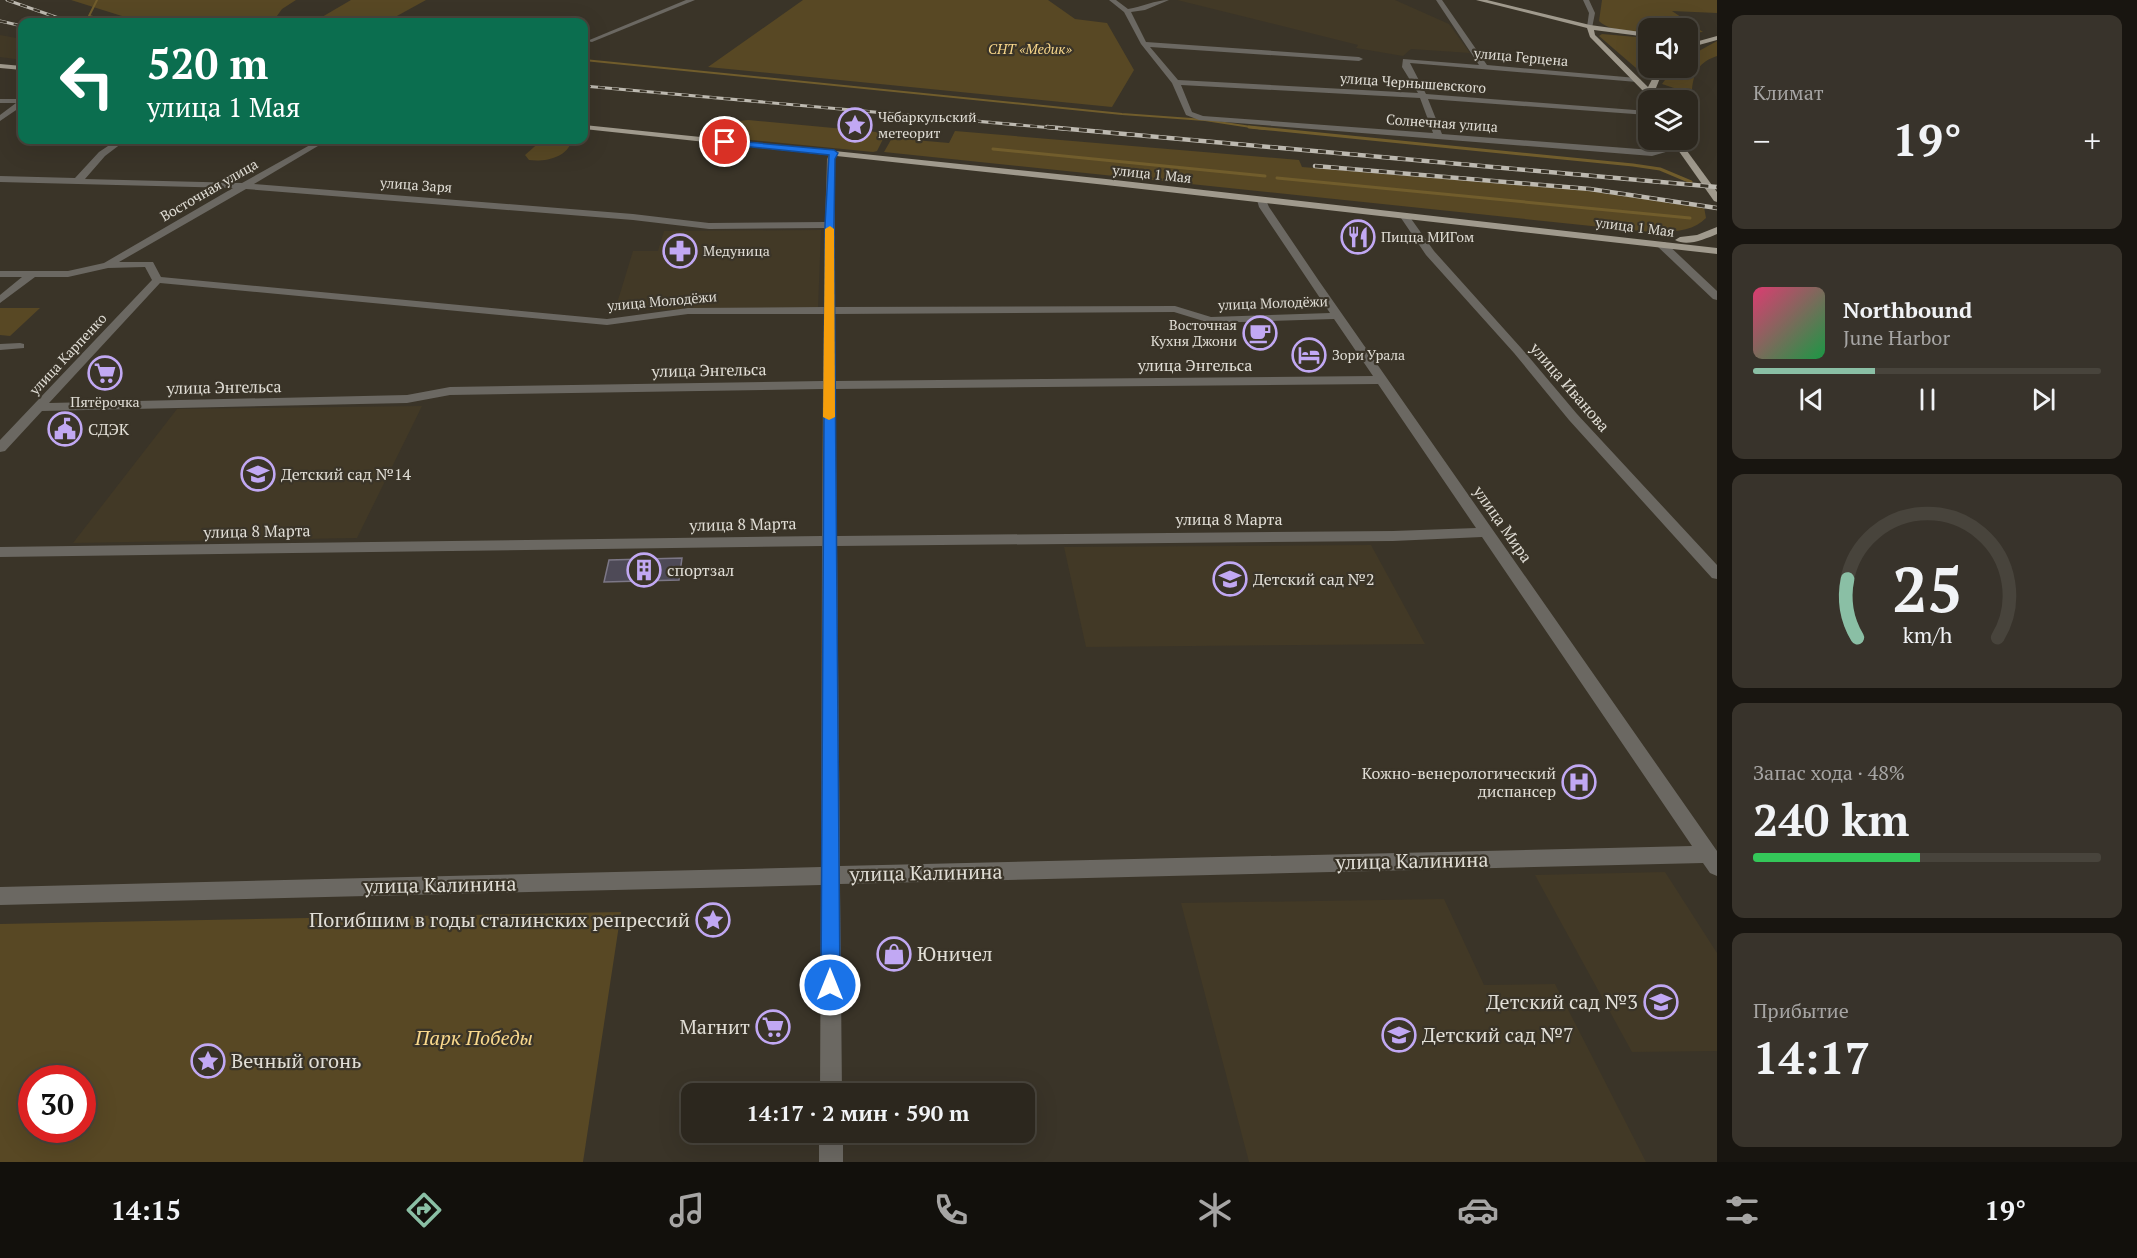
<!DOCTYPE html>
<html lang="ru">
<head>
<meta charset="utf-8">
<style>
  body { margin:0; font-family:"PT Serif",serif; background:#38332b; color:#f1f3f6; height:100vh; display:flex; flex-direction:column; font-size:22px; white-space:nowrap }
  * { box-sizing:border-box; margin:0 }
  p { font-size:20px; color:#a6a5a4 }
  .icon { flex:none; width:33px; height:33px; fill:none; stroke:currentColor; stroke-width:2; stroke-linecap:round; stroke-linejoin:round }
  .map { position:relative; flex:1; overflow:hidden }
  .side { display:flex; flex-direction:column; gap:15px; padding:15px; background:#181510; width:420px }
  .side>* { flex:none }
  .top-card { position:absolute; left:18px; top:18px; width:570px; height:126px; border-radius:12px; box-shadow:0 6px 24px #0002,0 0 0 2px #48443c; background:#0b6e4f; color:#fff; overflow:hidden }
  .buttons { position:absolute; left:1638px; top:18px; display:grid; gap:12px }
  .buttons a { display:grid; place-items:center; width:60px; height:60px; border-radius:12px; background:#2c271e; box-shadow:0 6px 24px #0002,0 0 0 2px #48443c; font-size:30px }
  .speed { position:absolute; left:18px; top:1065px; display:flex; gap:12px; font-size:30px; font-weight:700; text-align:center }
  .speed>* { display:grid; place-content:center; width:78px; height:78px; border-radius:50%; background:#2c271e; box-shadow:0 6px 24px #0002,0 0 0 2px #48443c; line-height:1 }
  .speed .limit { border:9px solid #d22; background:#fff; color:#111 }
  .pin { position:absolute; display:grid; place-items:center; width:51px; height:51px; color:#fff; margin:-26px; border:3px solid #fff; border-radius:50%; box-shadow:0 2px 6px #0007 }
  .me { position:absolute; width:66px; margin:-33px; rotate:0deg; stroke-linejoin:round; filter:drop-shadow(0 0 4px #0008) }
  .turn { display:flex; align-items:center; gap:21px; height:126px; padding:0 30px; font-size:27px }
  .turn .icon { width:78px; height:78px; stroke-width:2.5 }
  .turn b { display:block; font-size:42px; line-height:51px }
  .big { font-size:45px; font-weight:600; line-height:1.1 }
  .side .tile { flex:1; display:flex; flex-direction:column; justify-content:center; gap:9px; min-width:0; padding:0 21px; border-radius:12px; background:#38332b }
  .side .dial { align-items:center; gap:0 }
  .dial svg { height:156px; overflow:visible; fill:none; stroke:#48443c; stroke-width:7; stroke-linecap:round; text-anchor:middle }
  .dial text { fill:#f1f3f6; stroke:none }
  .song { display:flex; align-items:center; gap:18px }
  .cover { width:72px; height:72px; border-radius:9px; background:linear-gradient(135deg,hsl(340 70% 55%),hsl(140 70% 35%)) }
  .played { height:6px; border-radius:3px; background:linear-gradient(90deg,#8abfa5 35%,#48443c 35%) }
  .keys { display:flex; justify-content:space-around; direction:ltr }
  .heat { display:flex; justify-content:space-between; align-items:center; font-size:33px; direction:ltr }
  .charge { height:9px; border-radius:4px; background:linear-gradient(90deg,#34c759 48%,#48443c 0) }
  .trip { position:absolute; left:681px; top:1083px; width:354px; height:60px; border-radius:12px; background:#2c271e; box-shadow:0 6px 24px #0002,0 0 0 2px #48443c; font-weight:600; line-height:60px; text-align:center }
  .menu { display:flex; height:96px; justify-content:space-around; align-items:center; background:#12100c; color:#a6a5a4 }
  .menu .icon { width:42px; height:42px }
  .menu .active { color:#8abfa5 }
  .menu b { font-size:27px; color:#f1f3f6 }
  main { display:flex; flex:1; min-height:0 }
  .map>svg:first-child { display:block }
</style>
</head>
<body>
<main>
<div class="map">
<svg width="1717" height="1162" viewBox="0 0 1717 1162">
  <rect width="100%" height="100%" fill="#3a3428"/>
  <g fill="#423926">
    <polygon points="1177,0 1395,0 1449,24 1470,53 1411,49 1403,56 1356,48 1358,45"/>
    <polygon points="0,35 22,39 22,60 0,57"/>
    <polygon points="821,230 818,309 615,310 633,251 658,251 664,231"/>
    <polygon points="422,406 357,538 73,543 177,409"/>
    <polygon points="1371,545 1425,644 1086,647 1064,547"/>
    <polygon points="1665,872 1717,953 1717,1051 1632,1052 1535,875"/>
    <polygon points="1444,899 1484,985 1555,984 1646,1162 1249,1162 1181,903"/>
  </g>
  <g fill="#584824" fill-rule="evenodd">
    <polygon points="71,0 296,0 282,9 274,20 266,22 141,22"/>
    <polygon points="351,0 426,0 386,22 273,22 289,18 322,17"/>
    <polygon points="803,0 1048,0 1075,19 1107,23 1134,70 1112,107 708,67"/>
    <path d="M1602 0H1717V13L1672 11 1703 32 1688 33V28H1648V33C1634 31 1610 32 1599 21Z"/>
    <polygon points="1602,34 1648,38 1649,68 1643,74 1599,36"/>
    <path d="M1717 41V56C1699 62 1694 72 1692 89L1674 88 1662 84 1674 68H1688V57Z"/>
    <polygon points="748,120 876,132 884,137 877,151 873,152 720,137 732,122"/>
    <path d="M955 131 1299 160 1302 167 1591 190 1704 207 1706 218C1691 234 1661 233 1640 231L884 152 892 138 949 143Z"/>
    <path d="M542 140H572C567 158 545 162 529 160L525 155Z"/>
    <polygon points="0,308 40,308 10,336 0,335"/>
    <path d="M621 912 583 1162H0V924ZM32 1078H82V1130H32Z"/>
  </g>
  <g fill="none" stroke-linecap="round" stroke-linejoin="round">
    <g stroke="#715d2c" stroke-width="2">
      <polyline points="97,0 89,16 113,22"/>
      <polyline points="584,60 1122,114 1205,120 1264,129"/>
    </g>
    <g stroke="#715d2c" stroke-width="3">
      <polyline points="1249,127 1633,165 1660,169 1691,182"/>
      <polyline points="993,149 1265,176"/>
      <polyline points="1277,178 1690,218"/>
    </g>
  </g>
  <polygon fill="#4e4a57" stroke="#7c7786" stroke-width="1.5" points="682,558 679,580 604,582 609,560"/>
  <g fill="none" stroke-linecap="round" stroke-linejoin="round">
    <g fill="#6b6862" fill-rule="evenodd">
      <polygon points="686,0 695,0 592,42 587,41"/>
      <path d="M1109 0H1116L1128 9C1142 7 1155 0 1169 0L1145 10 1131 12 1146 42 1359 57 1363 59 1359 61 1150 47 1178 80 1418 93 1402 67 1403 59 1479 65 1436 0H1442L1487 65 1637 78 1641 80 1637 82 1410 63 1426 94 1648 111V115L1428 99 1442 134 1652 150 1679 144 1683 147 1652 156 1199 120 1186 115 1172 83 1141 44 1124 12ZM1181 85 1420 98 1433 133 1203 116 1192 112Z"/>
      <polygon points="1583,0 1589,0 1595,13 1592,28 1587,27 1589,13"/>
      <polygon points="0,99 22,99 22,106 0,121 0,115 16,103 0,103"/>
      <path d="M117 140H126L105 156 85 179 242 183 319 140H328L254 184 633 214 709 223 825 222 827 159 831 151 834 150 838 153 835 159V307L1175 306 1211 317 1330 313 1259 207 1257 200 1265 198 1269 207 1319 281 1717 851V876L1710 873 1703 863 840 884 842 1094H820L821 885 0 905V887L821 867 822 546 0 557V547L822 536 823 389 450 395 407 403 42 411 5 451 0 452V440L152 280 145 267 108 268 68 277H35L0 303V295L22 277H0V271H68L104 263 233 188 0 182V176L75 178 99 152ZM246 189 633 220 709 229 825 228 824 307 688 308 607 319 161 277 153 262H119ZM160 283 607 325 688 314H824L823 381 450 387 407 395 49 403ZM1174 312 1210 323 1334 319 1373 376 835 381V314ZM1378 384 1476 528 1393 531 837 536 835 389ZM1482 537 1692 846 840 866 837 546 1393 541Z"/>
      <polygon points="1401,213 1407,213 1434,251 1522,349 1577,414 1717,565 1717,579 1712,578 1569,420 1514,353 1426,255 1399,215"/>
      <polygon points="1657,242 1665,242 1717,291 1717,300 1713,299 1657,246"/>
      <polygon points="20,343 24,344 24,348 0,350 0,344"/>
      <rect x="819" y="1132" width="24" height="30"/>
    </g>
    <g fill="#a09a8d" fill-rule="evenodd">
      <polygon points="1476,0 1487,0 1590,25 1648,33 1648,37 1594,30 1595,35 1648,87 1658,68 1664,68 1656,88 1658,100 1650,100 1648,96 1590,37 1587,28"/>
      <polygon points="1717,36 1717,40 1688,48 1688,44"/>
      <polygon points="0,64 22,66 22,70 0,68"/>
      <polygon points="584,125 1106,179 1717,248 1717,254 1106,185 584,129"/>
      <polygon points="1671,140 1679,140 1717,192 1717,202 1714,201"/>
      <path d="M1717 227V234C1705 239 1687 247 1675 240L1680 237 1697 235Z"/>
    </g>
    <g stroke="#bdb9b0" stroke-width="3">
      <g id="rail-far1">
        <polyline points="7,0 70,22"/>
        <polyline points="0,21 22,26"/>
        <polyline points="584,86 1064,129"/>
      </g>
    </g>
    <g stroke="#bdb9b0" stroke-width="4.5">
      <g id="rail">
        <polyline points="1047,127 1717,187"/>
        <polyline points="1315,166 1590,189 1717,208"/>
      </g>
    </g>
    <use href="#rail-far1" stroke="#3a3428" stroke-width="2" stroke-dasharray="7" stroke-linecap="butt"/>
    <use href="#rail" stroke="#3a3428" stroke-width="3" stroke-dasharray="8" stroke-linecap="butt"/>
  </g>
  <polygon fill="#1a73e8" stroke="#114b97" stroke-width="1.5" points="725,140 834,150 838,153 835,159 834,225 840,985 837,991 830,994 823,991 821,985 825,225 829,155 722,144 721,142"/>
  <polygon fill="#f59e0b" points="830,226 834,229 835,417 829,420 823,417 825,229"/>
  <defs>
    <g id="sight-ring" transform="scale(1.725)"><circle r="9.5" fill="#3a3428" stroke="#c1a8f3" stroke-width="1.5"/><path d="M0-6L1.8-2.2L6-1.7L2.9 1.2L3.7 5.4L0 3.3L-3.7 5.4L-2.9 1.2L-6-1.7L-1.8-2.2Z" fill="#c1a8f3"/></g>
    <g id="restaurant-ring" transform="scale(1.725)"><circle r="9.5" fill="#3a3428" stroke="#c1a8f3" stroke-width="1.5"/><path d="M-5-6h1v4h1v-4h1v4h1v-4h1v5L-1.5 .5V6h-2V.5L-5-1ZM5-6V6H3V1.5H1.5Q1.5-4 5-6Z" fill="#c1a8f3"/></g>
    <g id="pharmacy-ring" transform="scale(1.725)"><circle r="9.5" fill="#3a3428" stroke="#c1a8f3" stroke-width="1.5"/><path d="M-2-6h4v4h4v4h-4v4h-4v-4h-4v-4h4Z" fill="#c1a8f3"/></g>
    <g id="cafe-ring" transform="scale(1.725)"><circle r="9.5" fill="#3a3428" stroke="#c1a8f3" stroke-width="1.5"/><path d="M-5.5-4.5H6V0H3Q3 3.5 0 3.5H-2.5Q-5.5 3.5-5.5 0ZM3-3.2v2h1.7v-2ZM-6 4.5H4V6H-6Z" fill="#c1a8f3"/></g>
    <g id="hotel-ring" transform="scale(1.725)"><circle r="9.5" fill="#3a3428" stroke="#c1a8f3" stroke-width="1.5"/><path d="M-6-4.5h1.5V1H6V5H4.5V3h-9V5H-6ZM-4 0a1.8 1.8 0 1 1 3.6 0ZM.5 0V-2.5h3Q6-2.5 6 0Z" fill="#c1a8f3"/></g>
    <g id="supermarket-ring" transform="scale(1.725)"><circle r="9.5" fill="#3a3428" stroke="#c1a8f3" stroke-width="1.5"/><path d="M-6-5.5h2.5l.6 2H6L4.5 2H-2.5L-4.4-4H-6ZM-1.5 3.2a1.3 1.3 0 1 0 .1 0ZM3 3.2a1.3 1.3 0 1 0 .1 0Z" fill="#c1a8f3"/></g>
    <g id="civic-ring" transform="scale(1.725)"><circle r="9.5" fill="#3a3428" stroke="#c1a8f3" stroke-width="1.5"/><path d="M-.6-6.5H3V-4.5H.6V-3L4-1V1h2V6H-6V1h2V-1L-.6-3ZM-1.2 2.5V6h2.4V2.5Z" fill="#c1a8f3"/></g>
    <g id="school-ring" transform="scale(1.725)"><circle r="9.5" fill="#3a3428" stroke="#c1a8f3" stroke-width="1.5"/><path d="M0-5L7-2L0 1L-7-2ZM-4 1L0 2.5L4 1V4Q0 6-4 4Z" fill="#c1a8f3"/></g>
    <g id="building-ring" transform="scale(1.725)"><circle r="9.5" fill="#3a3428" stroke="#c1a8f3" stroke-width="1.5"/><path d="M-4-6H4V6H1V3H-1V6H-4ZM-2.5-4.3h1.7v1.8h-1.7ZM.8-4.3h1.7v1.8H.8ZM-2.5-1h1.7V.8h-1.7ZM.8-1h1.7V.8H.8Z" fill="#c1a8f3"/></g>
    <g id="hospital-ring" transform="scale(1.725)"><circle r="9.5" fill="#3a3428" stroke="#c1a8f3" stroke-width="1.5"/><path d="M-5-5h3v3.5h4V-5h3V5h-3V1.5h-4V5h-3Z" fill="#c1a8f3"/></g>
    <g id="shop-ring" transform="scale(1.725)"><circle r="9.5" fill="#3a3428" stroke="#c1a8f3" stroke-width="1.5"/><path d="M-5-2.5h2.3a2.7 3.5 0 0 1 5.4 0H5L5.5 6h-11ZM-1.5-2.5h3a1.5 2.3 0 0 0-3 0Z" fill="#c1a8f3"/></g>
  </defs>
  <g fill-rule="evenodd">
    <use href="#sight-ring" x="855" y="125"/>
    <use href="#restaurant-ring" x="1358" y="237"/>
    <use href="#pharmacy-ring" x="680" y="251"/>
    <use href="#cafe-ring" x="1260" y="333"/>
    <use href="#hotel-ring" x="1309" y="355"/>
    <use href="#supermarket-ring" x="105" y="373"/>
    <use href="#civic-ring" x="65" y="429"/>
    <use href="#school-ring" x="258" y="474"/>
    <use href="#building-ring" x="644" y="570"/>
    <use href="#school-ring" x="1230" y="579"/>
    <use href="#hospital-ring" x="1579" y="782"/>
    <use href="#sight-ring" x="713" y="920"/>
    <use href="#shop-ring" x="894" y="954"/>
    <use href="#school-ring" x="1661" y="1002"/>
    <use href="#supermarket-ring" x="773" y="1027"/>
    <use href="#school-ring" x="1399" y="1035"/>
    <use href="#sight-ring" x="208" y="1061"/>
  </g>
  <g text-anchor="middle" stroke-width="4.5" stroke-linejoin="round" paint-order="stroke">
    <g font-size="14" font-style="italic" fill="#f9d88c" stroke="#3a3428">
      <text x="1030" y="54">СНТ «Медик»</text>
    </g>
    <g font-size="14" fill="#e1ded6" stroke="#3a3428">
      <text transform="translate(1521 57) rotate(5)" y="5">улица Герцена</text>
      <text transform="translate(1413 83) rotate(4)" y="5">улица Чернышевского</text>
      <text transform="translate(1442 123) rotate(4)" y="5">Солнечная улица</text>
      <text transform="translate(1152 174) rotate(6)" y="5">улица 1 Мая</text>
      <text transform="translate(416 185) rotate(4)" y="5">улица Заря</text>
      <text transform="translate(209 190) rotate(-30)" y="5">Восточная улица</text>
      <text transform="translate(1635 227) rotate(7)" y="5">улица 1 Мая</text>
      <text transform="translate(662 301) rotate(-5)" y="5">улица Молодёжи</text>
      <text transform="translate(1273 303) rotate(-2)" y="5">улица Молодёжи</text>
      <text transform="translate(68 354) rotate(-47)" y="5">улица Карпенко</text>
    </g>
    <g font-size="14" fill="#e1ded6" stroke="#3a3428" text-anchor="start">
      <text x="878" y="122">Чебаркульский<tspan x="878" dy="16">метеорит</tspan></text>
      <text x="1381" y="242">Пицца МИГом</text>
      <text x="703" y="256">Медуница</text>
      <text x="1237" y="330" text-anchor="end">Восточная<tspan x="1237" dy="16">Кухня Джони</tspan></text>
      <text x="1332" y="360">Зори Урала</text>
      <text x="105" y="407" text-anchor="middle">Пятёрочка</text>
    </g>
    <g font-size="16" fill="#e1ded6" stroke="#3a3428">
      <text x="1195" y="371">улица Энгельса</text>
      <text transform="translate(709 370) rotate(-1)" y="6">улица Энгельса</text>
      <text transform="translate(224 387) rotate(-1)" y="6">улица Энгельса</text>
      <text transform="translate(1570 387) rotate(49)" y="6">улица Иванова</text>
      <text x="1229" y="525">улица 8 Марта</text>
      <text transform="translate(743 524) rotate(-1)" y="6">улица 8 Марта</text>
      <text transform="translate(1503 524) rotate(55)" y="6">улица Мира</text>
      <text transform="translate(257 531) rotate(-1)" y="6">улица 8 Марта</text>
    </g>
    <g font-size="16" fill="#e1ded6" stroke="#3a3428" text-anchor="start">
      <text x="88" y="435">СДЭК</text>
      <text x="281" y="480">Детский сад №14</text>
      <text x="667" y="576">спортзал</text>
      <text x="1253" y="585">Детский сад №2</text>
      <text x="1556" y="779" text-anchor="end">Кожно-венерологический<tspan x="1556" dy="18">диспансер</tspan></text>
    </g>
    <g font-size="20" fill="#e1ded6" stroke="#3a3428">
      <text transform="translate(1412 861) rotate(-1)" y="7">улица Калинина</text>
      <text transform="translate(926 873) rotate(-1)" y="7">улица Калинина</text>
      <text transform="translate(440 885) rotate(-1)" y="7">улица Калинина</text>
    </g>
    <g font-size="20" fill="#e1ded6" stroke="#3a3428" text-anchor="end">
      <text x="690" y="927">Погибшим в годы сталинских репрессий</text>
      <text x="917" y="961" text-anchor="start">Юничел</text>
      <text x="1638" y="1009">Детский сад №3</text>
      <text x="750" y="1034">Магнит</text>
      <text x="1422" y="1042" text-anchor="start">Детский сад №7</text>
      <text x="231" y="1068" text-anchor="start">Вечный огонь</text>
    </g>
    <g font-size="20" font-style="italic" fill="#f9d88c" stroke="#3a3428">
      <text x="474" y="1045">Парк Победы</text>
    </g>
  </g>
</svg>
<div class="buttons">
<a><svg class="icon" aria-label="sound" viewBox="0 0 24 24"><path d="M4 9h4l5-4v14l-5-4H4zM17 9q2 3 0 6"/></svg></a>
<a><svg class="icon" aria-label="layers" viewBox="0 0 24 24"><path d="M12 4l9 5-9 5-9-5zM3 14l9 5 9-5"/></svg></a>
</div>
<div class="speed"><div class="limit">30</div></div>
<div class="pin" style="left:725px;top:142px;background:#d93025"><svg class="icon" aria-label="arrive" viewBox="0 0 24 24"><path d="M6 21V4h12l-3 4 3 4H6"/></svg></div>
<svg class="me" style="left:830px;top:985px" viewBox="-20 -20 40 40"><circle r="17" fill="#1a73e8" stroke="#fff" stroke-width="3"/><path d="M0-11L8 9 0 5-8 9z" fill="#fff"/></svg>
<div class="trip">14:17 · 2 мин · 590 m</div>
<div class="top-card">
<div class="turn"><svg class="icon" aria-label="left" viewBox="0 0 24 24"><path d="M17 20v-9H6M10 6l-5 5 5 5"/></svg><div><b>520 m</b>улица 1 Мая</div></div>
</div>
</div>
<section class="side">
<div class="tile"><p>Климат</p>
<div class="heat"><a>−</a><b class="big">19°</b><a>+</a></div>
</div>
<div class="tile">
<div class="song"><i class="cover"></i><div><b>Northbound</b><p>June Harbor</p></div></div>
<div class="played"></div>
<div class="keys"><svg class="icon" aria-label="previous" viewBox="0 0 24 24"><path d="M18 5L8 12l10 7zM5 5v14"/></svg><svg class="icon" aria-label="pause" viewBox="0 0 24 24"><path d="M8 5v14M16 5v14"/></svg><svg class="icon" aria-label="next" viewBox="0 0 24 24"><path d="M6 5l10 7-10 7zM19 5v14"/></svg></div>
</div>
<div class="tile dial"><svg viewBox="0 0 100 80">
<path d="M14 69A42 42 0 1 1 86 69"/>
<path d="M14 69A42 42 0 0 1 9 39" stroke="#8abfa5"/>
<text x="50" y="56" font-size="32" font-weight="700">25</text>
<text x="50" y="72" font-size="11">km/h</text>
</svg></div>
<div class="tile"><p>Запас хода · 48%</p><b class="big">240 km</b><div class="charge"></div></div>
<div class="tile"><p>Прибытие</p><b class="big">14:17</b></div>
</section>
</main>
<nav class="menu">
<b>14:15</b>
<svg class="icon active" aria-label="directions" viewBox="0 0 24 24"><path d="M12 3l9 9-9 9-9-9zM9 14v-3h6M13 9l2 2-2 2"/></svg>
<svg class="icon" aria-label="music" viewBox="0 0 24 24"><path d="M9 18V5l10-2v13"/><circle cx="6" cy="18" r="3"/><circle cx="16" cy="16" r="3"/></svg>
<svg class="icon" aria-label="phone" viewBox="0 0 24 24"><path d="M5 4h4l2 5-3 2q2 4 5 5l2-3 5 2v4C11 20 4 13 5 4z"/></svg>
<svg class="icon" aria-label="climate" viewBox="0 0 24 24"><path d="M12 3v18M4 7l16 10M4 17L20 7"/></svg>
<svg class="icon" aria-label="car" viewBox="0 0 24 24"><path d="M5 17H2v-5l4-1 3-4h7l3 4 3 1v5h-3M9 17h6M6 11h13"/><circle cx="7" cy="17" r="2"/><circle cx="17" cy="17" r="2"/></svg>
<svg class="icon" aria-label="filters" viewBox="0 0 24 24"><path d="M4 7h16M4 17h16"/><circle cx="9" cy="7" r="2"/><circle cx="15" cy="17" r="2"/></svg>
<b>19°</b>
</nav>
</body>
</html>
